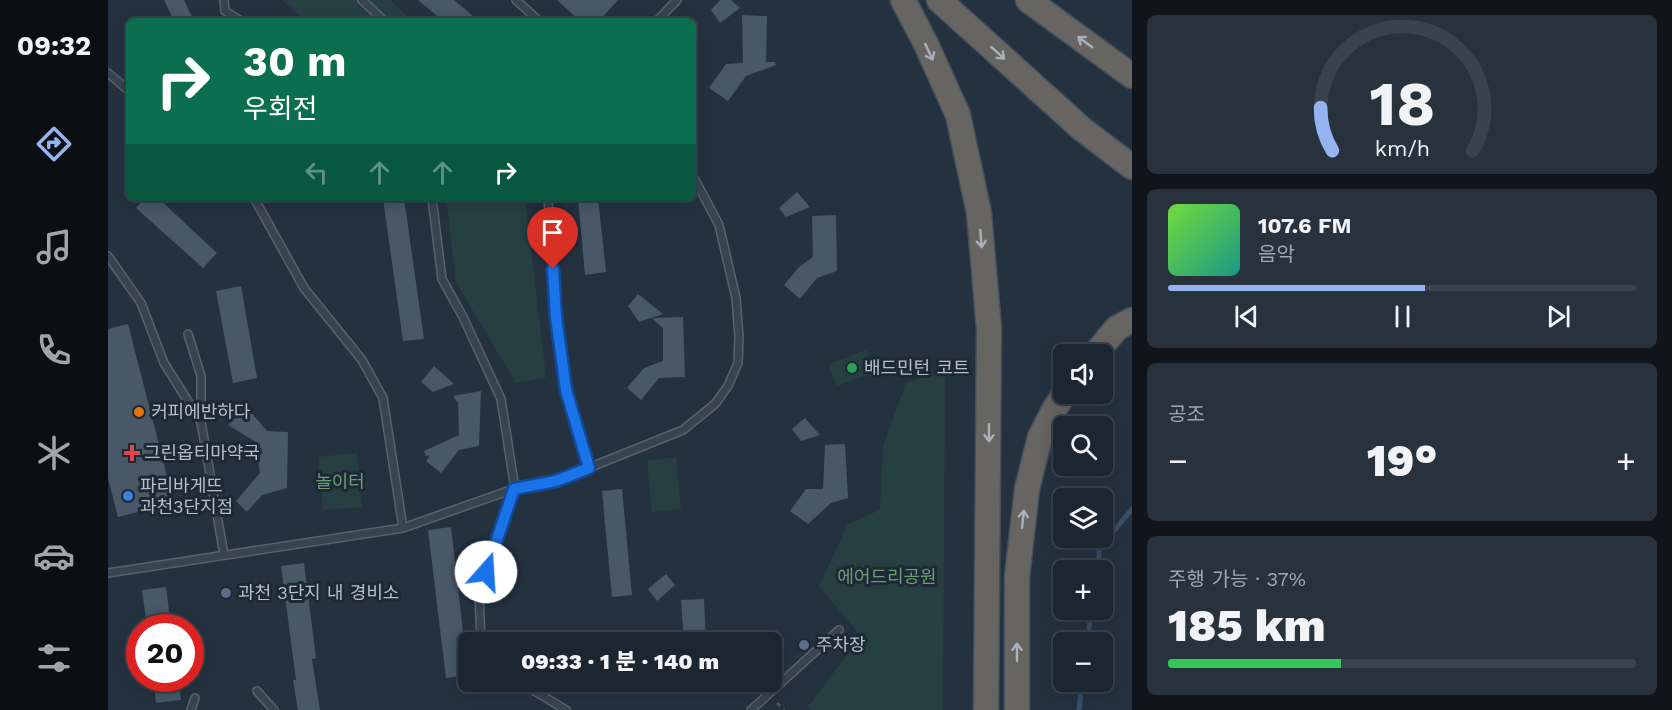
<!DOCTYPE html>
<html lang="ko">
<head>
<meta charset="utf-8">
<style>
  body { margin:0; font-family:"Work Sans","Noto Sans KR",sans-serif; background:#28323c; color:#f1f3f6; height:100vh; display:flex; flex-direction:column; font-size:22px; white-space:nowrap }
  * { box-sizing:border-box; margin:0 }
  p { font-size:20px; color:#a0a5ab }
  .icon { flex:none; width:33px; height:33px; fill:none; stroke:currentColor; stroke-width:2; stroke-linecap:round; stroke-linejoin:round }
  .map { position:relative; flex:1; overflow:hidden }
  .side { display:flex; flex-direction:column; gap:15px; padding:15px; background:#0f151a; width:540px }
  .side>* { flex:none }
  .top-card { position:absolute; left:18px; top:18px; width:570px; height:183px; border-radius:9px; box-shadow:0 3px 15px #0003,0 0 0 2px #39434c; background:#0b6e4f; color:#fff; overflow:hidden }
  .controls { position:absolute; left:945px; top:344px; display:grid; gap:12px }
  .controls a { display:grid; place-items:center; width:60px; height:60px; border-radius:9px; background:#1b2630; box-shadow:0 3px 15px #0003,0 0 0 2px #39434c; font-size:30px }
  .speed { position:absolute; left:18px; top:614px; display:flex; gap:12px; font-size:30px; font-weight:700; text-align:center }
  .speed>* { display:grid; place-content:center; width:78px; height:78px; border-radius:50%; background:#1b2630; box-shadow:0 3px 15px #0003,0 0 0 2px #39434c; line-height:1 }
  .speed .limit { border:9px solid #d22; background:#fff; color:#111 }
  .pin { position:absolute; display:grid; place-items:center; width:51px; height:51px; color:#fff; margin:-62px -26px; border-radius:50% 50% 50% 0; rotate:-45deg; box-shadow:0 0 6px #0007 }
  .pin .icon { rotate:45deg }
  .me { position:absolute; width:66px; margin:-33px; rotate:19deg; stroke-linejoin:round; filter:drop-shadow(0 0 4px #0008) }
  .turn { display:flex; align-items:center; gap:21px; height:126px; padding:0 18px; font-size:27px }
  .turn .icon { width:78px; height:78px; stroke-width:2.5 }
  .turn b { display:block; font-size:42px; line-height:51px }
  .lanes { display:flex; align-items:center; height:57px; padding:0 18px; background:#0003; justify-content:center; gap:30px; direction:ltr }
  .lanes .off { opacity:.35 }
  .big { font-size:45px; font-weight:800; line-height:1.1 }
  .side .tile { flex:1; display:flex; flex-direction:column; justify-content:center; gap:9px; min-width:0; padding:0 21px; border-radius:9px; background:#28323c }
  .side .dial { align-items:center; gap:0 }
  .dial svg { height:156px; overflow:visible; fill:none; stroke:#39434c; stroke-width:7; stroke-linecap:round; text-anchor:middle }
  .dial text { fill:#f1f3f6; stroke:none }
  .song { display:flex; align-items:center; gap:18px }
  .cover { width:72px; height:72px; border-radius:9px; background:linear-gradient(135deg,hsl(100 70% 55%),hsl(170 70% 35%)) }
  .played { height:6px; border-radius:3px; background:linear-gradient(90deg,#95b2f1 55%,#39434c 55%) }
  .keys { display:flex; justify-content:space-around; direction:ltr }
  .heat { display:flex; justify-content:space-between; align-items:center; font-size:33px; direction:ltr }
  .charge { height:9px; border-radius:4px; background:linear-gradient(90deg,#34c759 37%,#39434c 0) }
  .trip { position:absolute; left:350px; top:632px; width:324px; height:60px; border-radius:9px; background:#1b2630; box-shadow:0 3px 15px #0003,0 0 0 2px #39434c; font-weight:800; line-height:60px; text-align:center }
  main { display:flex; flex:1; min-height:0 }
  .tab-bar { display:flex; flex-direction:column; width:108px; justify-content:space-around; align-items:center; background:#0b0f13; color:#a0a5ab }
  .tab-bar .icon { width:42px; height:42px }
  .tab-bar .active { color:#95b2f1 }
  .tab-bar b { font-size:27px; color:#f1f3f6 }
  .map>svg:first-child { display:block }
</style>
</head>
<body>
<main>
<nav class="tab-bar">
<b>09:32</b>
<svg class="icon active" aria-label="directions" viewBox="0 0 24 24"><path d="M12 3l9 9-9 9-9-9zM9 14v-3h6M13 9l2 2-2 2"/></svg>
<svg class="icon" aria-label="music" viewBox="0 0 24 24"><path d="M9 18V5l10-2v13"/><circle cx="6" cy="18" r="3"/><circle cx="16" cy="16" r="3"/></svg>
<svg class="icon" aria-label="phone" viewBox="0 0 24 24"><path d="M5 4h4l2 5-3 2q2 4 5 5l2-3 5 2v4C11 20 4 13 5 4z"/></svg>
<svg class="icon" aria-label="climate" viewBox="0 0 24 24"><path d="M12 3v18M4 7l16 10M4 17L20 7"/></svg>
<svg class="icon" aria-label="car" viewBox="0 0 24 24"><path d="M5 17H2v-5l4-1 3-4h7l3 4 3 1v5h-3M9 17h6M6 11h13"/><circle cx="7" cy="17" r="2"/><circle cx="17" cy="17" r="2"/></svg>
<svg class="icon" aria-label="filters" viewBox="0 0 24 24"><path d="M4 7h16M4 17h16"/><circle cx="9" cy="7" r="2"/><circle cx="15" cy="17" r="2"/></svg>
</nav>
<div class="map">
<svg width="1024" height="710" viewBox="0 0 1024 710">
  <rect width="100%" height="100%" fill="#243240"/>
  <g fill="#264041">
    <polygon points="174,0 282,0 305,21 197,21"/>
    <polygon points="338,198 417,198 438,377 408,383 348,282"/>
    <polygon points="758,350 766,373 728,386 721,364"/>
    <polygon points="837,369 835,710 703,710 700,707 753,636 711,586 740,524 772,510 775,446 798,383"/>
    <polygon points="249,453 254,507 215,510 210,457"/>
    <polygon points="568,457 573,509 544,512 539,461"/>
  </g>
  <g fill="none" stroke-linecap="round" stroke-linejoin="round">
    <g stroke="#374f68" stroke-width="5">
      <polyline points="989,570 992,548 1024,509"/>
      <polyline points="979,642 984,609"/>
      <polyline points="971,710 974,681"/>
    </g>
  </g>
  <g fill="#485867">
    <polygon points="56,0 76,0 86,21 66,21"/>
    <polygon points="310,0 346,0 371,21 335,21"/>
    <polygon points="449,0 510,0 491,21 472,21"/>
    <polygon points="612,0 623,0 632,8 612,23 603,10"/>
    <polygon points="634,15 659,16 658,62 667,62 668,65 638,76 620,101 601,88 618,64 635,63"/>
    <polygon points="689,192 702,207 678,217 671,208"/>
    <polygon points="37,198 50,198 109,253 95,268 28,208"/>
    <polygon points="296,198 316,339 295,341 275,199"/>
    <polygon points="470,198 490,198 498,272 477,275"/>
    <polygon points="728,215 729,271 709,278 692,299 676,285 691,267 705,257 704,216"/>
    <polygon points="133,286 149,378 125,383 108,291"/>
    <polygon points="530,294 555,314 531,322 520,306"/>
    <polygon points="575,317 577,377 551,378 533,400 519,388 536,368 555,361 555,328 544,318"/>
    <polygon points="20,324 66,503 10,517 0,478 0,329"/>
    <polygon points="326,366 346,384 325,392 313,382"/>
    <polygon points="373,391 371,446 351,450 333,473 318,461 322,455 318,456 316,451 351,435 350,403 345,396"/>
    <polygon points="139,408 159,431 180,432 179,488 154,495 139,512 128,501 152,473 148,442 120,425"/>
    <polygon points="697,418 712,435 693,441 684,429"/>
    <polygon points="737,444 740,498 723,503 700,524 682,511 698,489 715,489 717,445"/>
    <polygon points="514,489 524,595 504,597 494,491"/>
    <polygon points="343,527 360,675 338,678 320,530"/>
    <polygon points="196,563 208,658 204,659 212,710 190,710 185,680 188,680 173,566"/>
    <polygon points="558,574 567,585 549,601 540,589"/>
    <polygon points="58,587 63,627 39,627 34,590"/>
    <polygon points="596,599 598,642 576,642 573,600"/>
    <polygon points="45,678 70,678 73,700 48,703"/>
  </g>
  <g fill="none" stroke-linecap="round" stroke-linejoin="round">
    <g stroke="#56626e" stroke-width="10">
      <g id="service">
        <polyline points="116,0 117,11 133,21"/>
        <polyline points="254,0 276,21"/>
        <polyline points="408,0 431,21"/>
        <polyline points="549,21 569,0"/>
        <polyline points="0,73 21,91"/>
        <polyline points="146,198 196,288 254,360 275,398 295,528"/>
        <polyline points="324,198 334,279 355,317 393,399 407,489 371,592 373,642"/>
        <polyline points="440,198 448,317 458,390 481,468"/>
        <polyline points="0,256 33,303 56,363 93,422 116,555"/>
        <polyline points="80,334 93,376 93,419"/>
        <polyline points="0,573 295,528 411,487 448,481 575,430 607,404 620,386 630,363 631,337 628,298 611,225 585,176"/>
        <polyline points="410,681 458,710"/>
        <polyline points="149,691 166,710"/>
        <polyline points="83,710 87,698"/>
        <polyline points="643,710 731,630"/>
      </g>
    </g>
    <g stroke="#434f5b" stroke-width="27">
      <g id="trunk">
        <polyline points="795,0 818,44 850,115 871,213 881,329 878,710"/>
        <polyline points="831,0 974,129 1024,167"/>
        <polyline points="920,0 1024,76"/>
        <polyline points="987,354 1009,328 1024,320"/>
        <polyline points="909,710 909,577 919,489 932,437 947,408 957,393"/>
      </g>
    </g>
    <polyline stroke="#445d5e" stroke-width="3" stroke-dasharray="4.5 4.5" stroke-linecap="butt" points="669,703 676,710"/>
    <use href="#service" stroke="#384450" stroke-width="7"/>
    <use href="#trunk" stroke="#666562" stroke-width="24"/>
  </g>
  <defs><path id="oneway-shaft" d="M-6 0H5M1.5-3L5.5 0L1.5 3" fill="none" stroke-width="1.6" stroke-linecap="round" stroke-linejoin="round" transform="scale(1.5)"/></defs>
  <g stroke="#a8b2bb">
    <use href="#oneway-shaft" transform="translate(977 42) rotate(-144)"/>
    <use href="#oneway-shaft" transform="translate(821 52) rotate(65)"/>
    <use href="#oneway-shaft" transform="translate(890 53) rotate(42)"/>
    <use href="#oneway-shaft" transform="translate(873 239) rotate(85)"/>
    <use href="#oneway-shaft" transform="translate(881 433) rotate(90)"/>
    <use href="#oneway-shaft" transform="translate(915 519) rotate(-84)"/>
    <use href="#oneway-shaft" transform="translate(909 652) rotate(-90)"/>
  </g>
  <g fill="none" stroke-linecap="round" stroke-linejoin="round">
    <g stroke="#114b97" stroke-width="15">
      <polyline id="route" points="378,572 406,489 448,481 481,468 458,390 448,317 445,269"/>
    </g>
    <use href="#route" stroke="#1a73e8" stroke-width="10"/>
  </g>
  <circle fill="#2e9e5b" stroke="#1d2935" stroke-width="2" cx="744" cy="368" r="6"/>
  <circle fill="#e8710a" stroke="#1d2935" stroke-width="2" cx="31" cy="412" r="6"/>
  <path fill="#e0444e" stroke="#1d2935" stroke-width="2" d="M21 444h6v6h6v6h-6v6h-6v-6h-6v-6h6z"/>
  <circle fill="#3f7fe0" stroke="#1d2935" stroke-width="2" cx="20" cy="496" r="6"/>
  <g fill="#5c6f8a" stroke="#1d2935" stroke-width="2">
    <circle cx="118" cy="593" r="6"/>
    <circle cx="696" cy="645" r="6"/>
  </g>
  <g text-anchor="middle" stroke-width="6" stroke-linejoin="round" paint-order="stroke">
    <g font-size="18" fill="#b4bfcb" stroke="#1d2935" text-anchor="start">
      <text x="756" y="374">배드민턴 코트</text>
      <text x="43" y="418">커피에반하다</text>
      <text x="36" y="459">그린옵티마약국</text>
      <text x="32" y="492">파리바게뜨<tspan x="32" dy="21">과천3단지점</tspan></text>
      <text x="130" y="599">과천 3단지 내 경비소</text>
      <text x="708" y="651">주차장</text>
    </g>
    <g font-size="18" fill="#6a9d72" stroke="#1d2935">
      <text x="232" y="488">놀이터</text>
      <text x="779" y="583">에어드리공원</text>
    </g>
  </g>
</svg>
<div class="controls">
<a><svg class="icon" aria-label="sound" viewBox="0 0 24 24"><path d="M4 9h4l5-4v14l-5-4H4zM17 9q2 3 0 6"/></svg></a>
<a><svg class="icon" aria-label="search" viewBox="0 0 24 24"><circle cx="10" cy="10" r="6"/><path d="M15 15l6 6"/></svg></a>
<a><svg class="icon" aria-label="layers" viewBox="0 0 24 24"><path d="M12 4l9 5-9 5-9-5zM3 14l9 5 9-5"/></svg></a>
<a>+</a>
<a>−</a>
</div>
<div class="speed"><div class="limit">20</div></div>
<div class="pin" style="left:445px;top:269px;background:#d93025"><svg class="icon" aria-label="arrive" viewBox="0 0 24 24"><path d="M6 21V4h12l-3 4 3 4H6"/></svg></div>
<svg class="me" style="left:378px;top:572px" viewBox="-20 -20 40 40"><circle r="19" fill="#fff"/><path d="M0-13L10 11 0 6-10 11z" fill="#1a73e8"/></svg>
<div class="trip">09:33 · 1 분 · 140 m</div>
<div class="top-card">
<div class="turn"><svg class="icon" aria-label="right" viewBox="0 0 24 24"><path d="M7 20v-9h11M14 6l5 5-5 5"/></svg><div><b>30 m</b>우회전</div></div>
<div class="lanes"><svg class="icon off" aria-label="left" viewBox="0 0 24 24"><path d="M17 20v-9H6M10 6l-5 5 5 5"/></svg><svg class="icon off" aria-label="ahead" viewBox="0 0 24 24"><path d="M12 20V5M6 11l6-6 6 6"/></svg><svg class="icon off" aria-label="ahead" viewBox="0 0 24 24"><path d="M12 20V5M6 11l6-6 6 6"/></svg><svg class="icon" aria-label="right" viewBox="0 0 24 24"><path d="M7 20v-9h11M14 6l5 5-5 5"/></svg></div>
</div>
</div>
<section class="side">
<div class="tile dial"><svg viewBox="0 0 100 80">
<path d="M14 69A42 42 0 1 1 86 69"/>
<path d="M14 69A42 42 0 0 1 8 47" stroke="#95b2f1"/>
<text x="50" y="56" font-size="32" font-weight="700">18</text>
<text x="50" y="72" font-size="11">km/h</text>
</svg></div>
<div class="tile">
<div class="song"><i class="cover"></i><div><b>107.6 FM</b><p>음악</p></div></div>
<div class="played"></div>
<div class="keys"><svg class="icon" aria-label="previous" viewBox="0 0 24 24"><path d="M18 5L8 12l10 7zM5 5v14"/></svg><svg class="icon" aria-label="pause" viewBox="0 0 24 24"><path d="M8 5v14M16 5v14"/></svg><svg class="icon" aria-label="next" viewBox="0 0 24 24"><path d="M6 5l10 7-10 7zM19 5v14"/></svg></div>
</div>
<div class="tile"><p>공조</p>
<div class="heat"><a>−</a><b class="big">19°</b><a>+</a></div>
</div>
<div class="tile"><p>주행 가능 · 37%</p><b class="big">185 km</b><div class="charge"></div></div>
</section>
</main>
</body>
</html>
